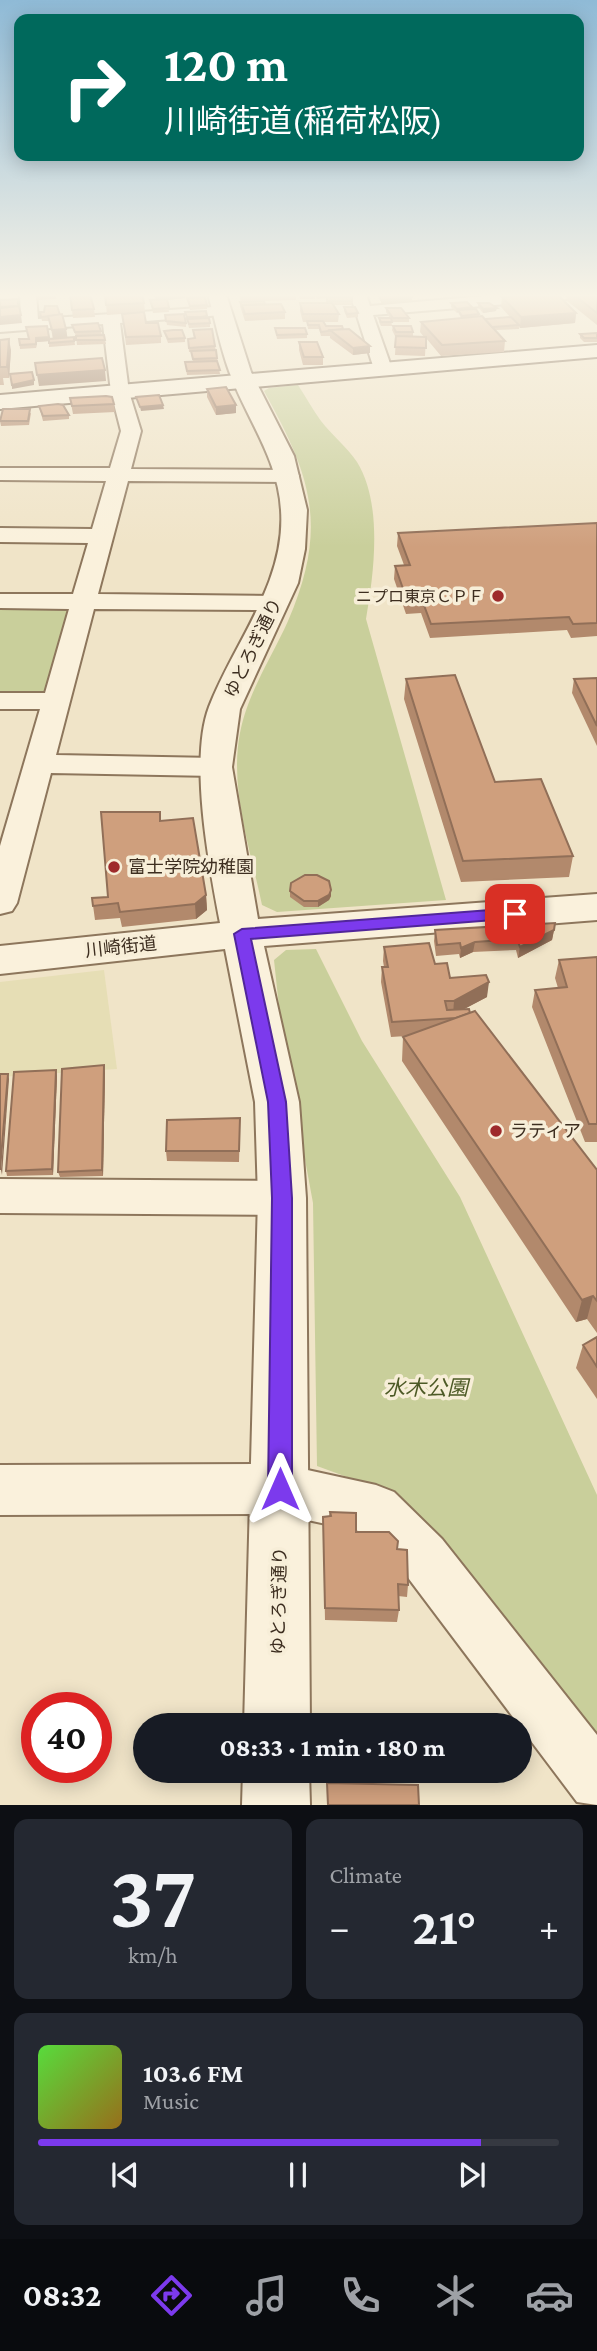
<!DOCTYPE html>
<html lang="en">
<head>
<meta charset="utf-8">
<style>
  body { margin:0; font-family:"Crimson Pro","Noto Sans JP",serif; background:#242831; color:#f1f3f6; height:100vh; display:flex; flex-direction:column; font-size:26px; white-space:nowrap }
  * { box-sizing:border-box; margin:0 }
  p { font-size:23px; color:#9ea1a6 }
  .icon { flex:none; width:38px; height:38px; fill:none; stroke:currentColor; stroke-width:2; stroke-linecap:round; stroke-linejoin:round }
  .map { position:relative; height:1805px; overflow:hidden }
  .details { display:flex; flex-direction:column; gap:14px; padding:14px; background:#0d0f14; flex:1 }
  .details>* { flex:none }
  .guide { position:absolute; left:14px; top:14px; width:570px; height:147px; border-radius:14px; box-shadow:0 4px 18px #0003; background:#00695c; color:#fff; overflow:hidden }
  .speed { position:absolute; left:21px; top:1692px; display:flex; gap:14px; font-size:35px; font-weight:700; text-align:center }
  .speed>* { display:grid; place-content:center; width:91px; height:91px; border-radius:50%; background:#171b24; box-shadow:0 4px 18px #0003; line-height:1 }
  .speed .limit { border:10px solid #d22; background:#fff; color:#111 }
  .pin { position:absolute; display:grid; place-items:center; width:60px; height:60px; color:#fff; margin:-30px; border-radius:14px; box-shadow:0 4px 10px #0006 }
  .me { position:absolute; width:77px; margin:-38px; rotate:0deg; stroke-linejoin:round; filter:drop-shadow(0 0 5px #0008) }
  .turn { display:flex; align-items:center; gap:24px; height:147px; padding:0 35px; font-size:32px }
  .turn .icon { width:91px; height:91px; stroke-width:2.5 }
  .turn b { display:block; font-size:49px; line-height:60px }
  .big { font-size:52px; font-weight:700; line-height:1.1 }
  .details .card { flex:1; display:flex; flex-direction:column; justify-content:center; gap:10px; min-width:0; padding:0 24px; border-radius:14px; background:#242831 }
  .details .dial { align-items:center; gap:0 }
  .dial b { font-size:91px; line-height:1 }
  .song { display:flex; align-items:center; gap:21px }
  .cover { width:84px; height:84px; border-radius:10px; background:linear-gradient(135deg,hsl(110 70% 55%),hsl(40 70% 35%)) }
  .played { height:7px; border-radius:4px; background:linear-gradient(90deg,#7c3aed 85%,#363941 85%) }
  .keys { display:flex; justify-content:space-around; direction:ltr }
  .heat { display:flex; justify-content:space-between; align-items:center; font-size:38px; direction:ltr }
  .details .tiles { flex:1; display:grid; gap:14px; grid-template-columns:1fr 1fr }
  .card:last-child { grid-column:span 2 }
  .trip { position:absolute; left:133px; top:1713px; width:399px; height:70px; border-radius:35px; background:#171b24; box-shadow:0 4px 18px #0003; font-weight:700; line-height:70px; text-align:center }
  .tabs { display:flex; height:112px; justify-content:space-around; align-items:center; background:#090b0e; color:#9ea1a6 }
  .tabs .icon { width:49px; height:49px }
  .tabs .active { color:#7c3aed }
  .tabs b { font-size:32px; color:#f1f3f6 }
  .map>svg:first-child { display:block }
</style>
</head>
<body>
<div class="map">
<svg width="597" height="1805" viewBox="0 0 597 1805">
  <rect width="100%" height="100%" fill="#f0e4c8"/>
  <polygon fill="#e6deb5" points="104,970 117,1069 0,1077 0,982"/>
  <g fill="#c9cf9b">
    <path d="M298 385C306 397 313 410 321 421 332 435 347 447 357 462 383 504 374 573 366 619L446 900 277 912 262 905C251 851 229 789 240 733 248 692 271 659 288 621 329 526 311 476 264 391L269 388Z"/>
    <polygon points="0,607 65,607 70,610 49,691 37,697 0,697"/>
    <polygon points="316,949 362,1041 460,1197 597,1495 597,1758 399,1496 317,1466 313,1203 282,1035 274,960 286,950"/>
  </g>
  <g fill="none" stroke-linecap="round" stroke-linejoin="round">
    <g stroke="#8d765c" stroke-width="4">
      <g id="minor">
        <polygon points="20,294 36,294 38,319 228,306 230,310 222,315 120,323 129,392 141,431 131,469 288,470 296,471 299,476 296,481 288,482 128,481 98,594 276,596 285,598 288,603 285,608 276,610 94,609 56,755 215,758 225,761 230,767 225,773 215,776 51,773 17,903 12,911 0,914 0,846 40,709 0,709 0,693 45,693 69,609 0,608 0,594 73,594 88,543 0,542 0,528 92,529 106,481 0,480 0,468 110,468 121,431 111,392 103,324 0,332 0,322 21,320"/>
        <polygon points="350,294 366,294 370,306 507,294 577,294 569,299 373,315 392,369 383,374 374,369"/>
        <polygon points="0,1179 282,1181 297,1186 303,1198 297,1210 282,1215 0,1213"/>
        <polygon points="280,1464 376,1485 394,1492 442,1539 597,1735 597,1805 577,1802 406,1575 363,1532 280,1514 0,1515 0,1465"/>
      </g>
    </g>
    <g stroke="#8d765c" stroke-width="4">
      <g id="tertiary">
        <path d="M208 294H226L251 372 294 456 307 510 305 549 298 583 240 709 232 767 258 919 597 894V920L264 946 299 1102 306 1198 310 1726H244L258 1198 255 1102 225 949 0 974V946L220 923C209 866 189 760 209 707 234 642 286 583 281 510 278 458 246 418 229 371 220 346 215 320 208 294Z"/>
        <polygon points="243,1771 309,1771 310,1805 242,1805"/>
      </g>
    </g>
    <g stroke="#6f573f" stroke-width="4">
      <polygon id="secondary" points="597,345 597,357 0,409 0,395"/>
    </g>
    <use href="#minor" fill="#faf1dc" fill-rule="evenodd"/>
    <use href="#tertiary" fill="#faf1dc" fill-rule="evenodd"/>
    <use href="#secondary" fill="#faf1dc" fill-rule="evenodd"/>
  </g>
  <g fill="#b2896c">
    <polygon points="36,294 56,294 56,299 36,300"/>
    <polygon points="70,294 94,309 95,317 73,318"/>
    <polygon points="105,294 144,303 146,323 161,336 161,343 126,345 122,314 107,315"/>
    <polygon points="154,294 185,294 185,298 167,300 169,312 153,313 150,300 156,300"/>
    <polygon points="230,294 296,294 296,300 264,301 265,304 285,312 285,319 245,321 240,306 241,302 239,295 230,295"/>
    <polygon points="298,294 351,294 352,305 334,305 339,314 338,322 324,322 326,326 343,329 370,346 370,353 353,355 330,338 330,336 321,336 319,329 308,329 307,322 303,322 300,311 300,303 327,303 327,298 317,299 315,296 315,299 300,299"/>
    <polygon points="464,294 477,294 477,296 465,296"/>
    <polygon points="567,294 597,294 597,325 566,300"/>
    <polygon points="502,297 576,313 575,323 520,328 519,327 519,329 495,330 505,341 504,352 441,356 426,338 425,356 395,355 396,336 424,337 420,332 421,322 461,318 458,312 457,313 451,307 451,303 472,309 479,314 479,317 485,319 510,317 501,307"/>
    <polygon points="187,298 207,305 207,309 190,310"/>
    <polygon points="478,303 496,311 483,313 478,307"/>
    <polygon points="344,307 358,313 358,317 347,318 344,311"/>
    <polygon points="386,308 409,318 409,322 393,322 391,319 392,326 381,326 379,322 379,318 390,318 386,312"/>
    <polygon points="40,312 60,315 66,329 67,338 74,337 75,345 49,347 49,341 37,342 36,348 20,349 19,339 53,338 49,321 42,321"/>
    <polygon points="185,312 207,318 210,323 210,327 189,328"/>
    <polygon points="165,315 186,323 186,327 167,325"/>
    <polygon points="72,325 101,331 102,335 104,335 106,344 77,345 76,336 73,329"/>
    <polygon points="393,326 413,332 413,336 395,336 392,330"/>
    <polygon points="275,328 307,334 307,338 277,339"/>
    <polygon points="193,330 215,346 220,374 187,375 185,362 193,362 191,352 189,352 188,339 194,338"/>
    <polygon points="164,331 185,338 185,342 168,343 165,335"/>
    <polygon points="597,333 597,342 584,342 580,338 580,334"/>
    <polygon points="0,340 11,350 9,378 3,378 4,385 0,385"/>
    <polygon points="299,342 323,357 323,365 303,365 299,350"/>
    <polygon points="207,389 236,413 216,415 207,397"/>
    <polygon points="70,398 114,404 115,412 73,414"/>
    <polygon points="39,406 69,415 69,419 43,421"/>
    <polygon points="31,413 29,425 1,426 0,421"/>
    <polygon points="597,523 597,636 571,638 567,630 430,638 421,613 406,614 394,579 395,566 404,565 397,546 398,533"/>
    <polygon points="597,678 597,746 572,693 574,679"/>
    <polygon points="406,679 495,782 573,856 569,877 461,882 404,699"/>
    <polygon points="161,821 206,895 207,910 196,919 122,927 120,918 95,920 92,898 108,897"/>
    <polygon points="290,891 331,896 329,900 318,907 304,907 290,897"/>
    <polygon points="435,930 554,930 552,940 518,958 516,950 473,952 460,958 459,954 436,956 434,941"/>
    <polygon points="384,947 435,964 450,978 487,997 464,1009 469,1013 597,1170 597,1333 587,1319 576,1322 402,1061 403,1037 406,1036 391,1037 381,982 382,967 384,967 383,961"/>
    <polygon points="597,957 597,1142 585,1142 532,1007 535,990 558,988 555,978 559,960"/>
    <polygon points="56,1070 57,1076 53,1175 7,1176 6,1171"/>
    <polygon points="105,1071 103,1176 60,1177 58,1172"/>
    <polygon points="240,1129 239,1162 167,1161 166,1151"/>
    <polygon points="597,1337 597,1399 576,1368 583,1345"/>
    <polygon points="330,1512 356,1532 397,1549 408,1585 407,1597 398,1596 399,1610 397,1622 325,1620 323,1517 329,1516"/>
  </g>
  <g fill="#916f58">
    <polygon points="185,294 185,298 156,301 156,297"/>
    <polygon points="412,297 412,301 381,304 381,300"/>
    <polygon points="472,307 472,311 458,310 458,312 457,313 457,309"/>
    <polygon points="497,308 496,311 483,313 483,309"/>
    <polygon points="576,313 575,323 520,328 521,317"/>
    <polygon points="21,315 22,323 0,325 0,317"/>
    <polygon points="66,329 68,340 53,341 52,330"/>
    <polygon points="49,337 50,341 37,342 36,348 36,338"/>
    <polygon points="9,339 11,350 9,378 7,367"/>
    <polygon points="370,346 370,353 353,355 353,348"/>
    <polygon points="105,370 106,381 39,386 37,375"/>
    <polygon points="34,380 34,385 12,389 12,385"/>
    <polygon points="163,405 164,409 141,411 140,407"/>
    <polygon points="236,405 236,413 216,415 216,407"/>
    <polygon points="331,890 331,896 329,900 318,907 318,901"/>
    <polygon points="206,895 207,910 196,919 195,904"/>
    <polygon points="554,930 552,940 518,958 520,947"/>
    <polygon points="475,942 473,952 460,958 461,948"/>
    <polygon points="489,982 487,997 453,1015 454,1001"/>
    <polygon points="104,1065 105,1071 103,1176 102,1170"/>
    <polygon points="56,1070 57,1076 53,1175 52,1169"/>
    <polygon points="8,1074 9,1079 2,1175 1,1170"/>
    <polygon points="593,1296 587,1319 576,1322 582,1300"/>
  </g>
  <g fill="#cf9f7d" stroke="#916f58" stroke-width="2">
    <polygon points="36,294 55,294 55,295 36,296"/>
    <polygon points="70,294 90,294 94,309 72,310"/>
    <polygon points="105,294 142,294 144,303 106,305"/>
    <polygon points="155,294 185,294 156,297"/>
    <polygon points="378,294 412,295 412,297 381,300"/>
    <polygon points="543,294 557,294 576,313 521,317 502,297"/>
    <polygon points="573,294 597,294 597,313"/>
    <polygon points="205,297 207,305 190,306 187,298"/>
    <rect x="327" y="297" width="25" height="4"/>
    <polygon points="18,299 18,306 0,307 0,300"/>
    <polygon points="167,299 169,308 153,309 150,300"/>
    <polygon points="264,301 265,304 242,305 242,306 240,302"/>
    <polygon points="467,302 472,307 457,309 451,303"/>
    <polygon points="300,303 332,303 339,314 303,314"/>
    <polygon points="478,303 489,303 497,308 483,309"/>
    <polygon points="281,304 285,312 245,314 242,305"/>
    <polygon points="19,306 21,315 0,317 0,308"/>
    <polygon points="45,306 57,306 60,315 41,317 40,312 44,312"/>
    <polygon points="344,307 355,307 358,313 347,314"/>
    <polygon points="386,308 401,308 409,318 393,318"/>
    <polygon points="476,309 479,314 462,316 458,310"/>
    <polygon points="206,311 207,316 201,317 187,317 185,312"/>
    <polygon points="144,312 146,323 158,323 161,336 126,337 122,314"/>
    <polygon points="62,314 66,329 52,330 48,316"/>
    <polygon points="184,314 186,323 166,321 165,315"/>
    <polygon points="482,316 505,341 442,345 421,322"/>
    <polygon points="511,317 519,325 492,327 485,319"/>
    <polygon points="209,318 210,323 189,324 187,319"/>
    <polygon points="379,318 391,318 392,322 381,322"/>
    <polygon points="307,321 323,321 326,326 342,326 343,329 321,332 319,325 308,325"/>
    <polygon points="98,323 101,331 75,332 72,325"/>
    <polygon points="47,326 49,337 36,338 36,344 20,345 19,339 29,339 26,327"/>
    <polygon points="393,326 411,326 413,332 396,332"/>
    <polygon points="275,328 305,328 307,334 277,335"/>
    <polygon points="212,329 215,346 189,348 188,339 195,338 193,330"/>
    <polygon points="349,329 370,346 353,348 330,330"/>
    <polygon points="173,330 182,330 185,338 168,339 164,331"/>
    <polygon points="597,333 597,338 584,338 580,334"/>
    <polygon points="104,335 105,340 76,340 76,336"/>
    <polygon points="396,336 426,337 426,348 395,347"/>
    <polygon points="74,337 74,341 49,343 49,339"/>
    <polygon points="9,339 7,367 0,367 0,340"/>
    <polygon points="299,342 317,342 323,357 304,357"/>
    <polygon points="216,350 217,358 193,359 191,351"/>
    <polygon points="102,358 105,370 37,375 35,363"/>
    <polygon points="217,361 220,370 187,371 185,362"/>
    <polygon points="32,372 34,380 12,385 10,374"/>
    <polygon points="226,387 236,405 216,407 207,389"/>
    <polygon points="159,395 163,405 140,407 136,397"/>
    <polygon points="106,396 112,397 114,404 72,406 70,398"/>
    <polygon points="58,404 63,405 69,415 43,416 39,406"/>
    <polygon points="3,409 30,409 28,421 0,421"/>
    <polygon points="597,523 597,623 573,624 569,617 431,624 422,600 407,600 395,566 410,565 398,533"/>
    <polygon points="455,675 495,782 541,779 573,856 463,861 406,679"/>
    <polygon points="597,678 597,726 574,679"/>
    <polygon points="101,812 160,812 160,821 193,818 206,895 195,904 120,912 118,903 93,906 92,898 108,897"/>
    <polygon points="305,875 317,875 329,881 331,890 329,895 318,901 304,901 290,891 291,883"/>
    <polygon points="555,923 554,930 520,947 517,939 475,942 461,948 460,943 437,945 435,930"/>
    <polygon points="429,943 435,964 447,963 450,978 486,975 489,982 454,1001 445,1001 447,1010 469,1009 470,1013 456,1018 392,1022 382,967 388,967 384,947"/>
    <polygon points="597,957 597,1124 589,1124 535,990 567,987 559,960"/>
    <polygon points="475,1011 597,1170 597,1301 593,1296 582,1300 403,1037"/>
    <polygon points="104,1065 102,1170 58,1172 62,1069"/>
    <polygon points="56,1070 52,1169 6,1171 14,1072"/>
    <polygon points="0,1074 8,1074 0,1170"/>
    <polygon points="240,1118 239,1151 166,1151 167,1120"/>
    <polygon points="597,1337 597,1367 583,1345"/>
    <polygon points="330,1512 356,1513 356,1532 389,1532 398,1541 397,1549 407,1550 408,1585 398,1584 399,1610 325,1608 323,1517 331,1516"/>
    <polygon points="327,1783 418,1785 419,1805 328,1805"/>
  </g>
  <linearGradient id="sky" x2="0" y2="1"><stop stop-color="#8fbad6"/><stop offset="0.54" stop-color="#f8f3e6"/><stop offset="1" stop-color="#f8f3e6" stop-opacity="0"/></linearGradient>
  <rect width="597" height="547" fill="url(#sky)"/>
  <polygon fill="#7c3aed" stroke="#51269a" stroke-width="2" points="515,908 521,910 523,914 521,918 251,939 286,1102 292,1198 292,1489 288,1497 280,1501 272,1497 268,1489 272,1198 268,1102 234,934 242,929"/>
  <g fill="#9e2a2b" stroke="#f7eed8" stroke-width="2.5">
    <circle cx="498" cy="596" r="7"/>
    <circle cx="114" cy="867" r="7"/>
    <circle cx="496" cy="1131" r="7"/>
  </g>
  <g text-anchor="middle" stroke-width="7" stroke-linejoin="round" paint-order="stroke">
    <g font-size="16" fill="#3d2e20" stroke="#f7eed8" text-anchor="end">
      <text x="484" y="602">ニプロ東京ＣＰＦ</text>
    </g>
    <g font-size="18" fill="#3d2e20" stroke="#f7eed8">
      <text transform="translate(253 648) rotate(-64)" y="6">ゆとろぎ通り</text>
      <text transform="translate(121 947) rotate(-6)" y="6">川崎街道</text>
      <text transform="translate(279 1601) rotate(-89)" y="6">ゆとろぎ通り</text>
    </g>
    <g font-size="18" fill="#3d2e20" stroke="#f7eed8" text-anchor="start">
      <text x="128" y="873">富士学院幼稚園</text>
      <text x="510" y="1137">ラティア</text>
    </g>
    <g font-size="21" font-style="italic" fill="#4d5a26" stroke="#f7eed8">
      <text x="426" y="1395">水木公園</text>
    </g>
  </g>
</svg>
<div class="speed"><div class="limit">40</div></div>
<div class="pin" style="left:515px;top:914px;background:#d93025"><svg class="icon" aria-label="arrive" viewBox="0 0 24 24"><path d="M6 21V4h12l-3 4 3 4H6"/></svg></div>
<svg class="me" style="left:280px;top:1489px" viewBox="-20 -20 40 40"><path d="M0-17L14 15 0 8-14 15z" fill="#7c3aed" stroke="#fff" stroke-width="4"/></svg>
<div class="trip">08:33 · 1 min · 180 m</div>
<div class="guide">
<div class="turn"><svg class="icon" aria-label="right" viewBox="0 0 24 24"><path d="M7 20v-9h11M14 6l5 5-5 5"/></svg><div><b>120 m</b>川崎街道(稲荷松阪)</div></div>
</div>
</div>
<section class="details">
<div class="tiles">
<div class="card dial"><b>37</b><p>km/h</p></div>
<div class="card"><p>Climate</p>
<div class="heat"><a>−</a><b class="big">21°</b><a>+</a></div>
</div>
<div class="card">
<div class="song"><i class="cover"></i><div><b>103.6 FM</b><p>Music</p></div></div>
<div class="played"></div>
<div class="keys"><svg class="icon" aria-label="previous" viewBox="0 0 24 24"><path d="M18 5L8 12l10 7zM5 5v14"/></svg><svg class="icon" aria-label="pause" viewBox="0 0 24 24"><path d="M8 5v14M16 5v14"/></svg><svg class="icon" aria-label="next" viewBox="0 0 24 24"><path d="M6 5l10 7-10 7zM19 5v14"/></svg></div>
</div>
</div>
</section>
<nav class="tabs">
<b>08:32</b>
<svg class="icon active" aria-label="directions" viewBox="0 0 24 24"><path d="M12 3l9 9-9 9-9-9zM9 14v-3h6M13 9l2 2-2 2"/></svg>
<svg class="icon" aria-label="music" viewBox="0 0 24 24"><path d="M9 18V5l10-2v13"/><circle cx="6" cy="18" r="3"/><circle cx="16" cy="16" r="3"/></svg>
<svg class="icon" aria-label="phone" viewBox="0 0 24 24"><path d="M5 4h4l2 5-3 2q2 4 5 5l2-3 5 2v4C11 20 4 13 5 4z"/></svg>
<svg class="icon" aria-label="climate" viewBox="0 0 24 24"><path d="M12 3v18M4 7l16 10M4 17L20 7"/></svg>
<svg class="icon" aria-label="car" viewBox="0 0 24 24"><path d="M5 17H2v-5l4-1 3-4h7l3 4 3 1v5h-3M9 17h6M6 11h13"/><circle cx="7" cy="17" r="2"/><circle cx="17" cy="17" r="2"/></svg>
</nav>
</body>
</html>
